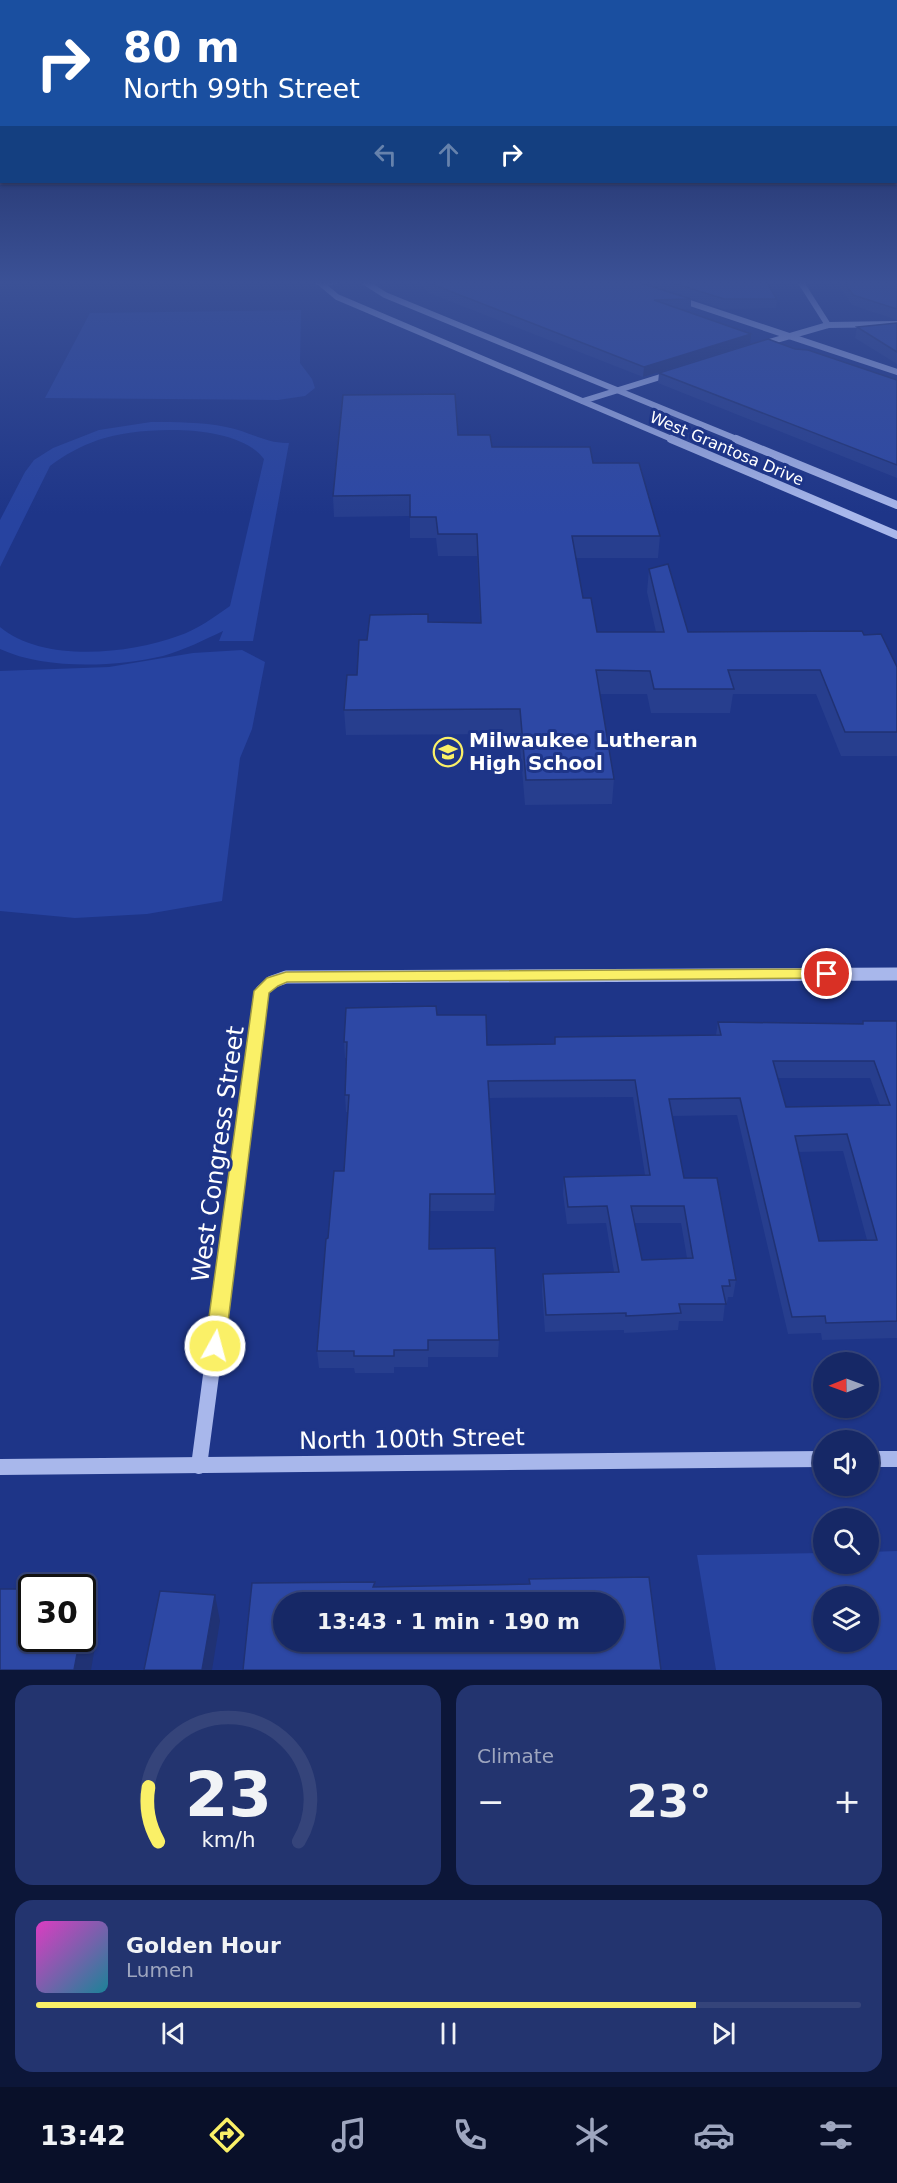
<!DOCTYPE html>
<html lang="en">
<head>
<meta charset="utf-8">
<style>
  body { margin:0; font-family:"DejaVu Sans",sans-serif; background:#23346f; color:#f1f3f6; height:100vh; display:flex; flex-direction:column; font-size:22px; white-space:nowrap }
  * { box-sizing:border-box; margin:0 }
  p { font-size:20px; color:#9ea6bf }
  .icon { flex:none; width:33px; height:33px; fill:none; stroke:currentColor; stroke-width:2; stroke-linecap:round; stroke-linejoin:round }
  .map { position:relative; height:1670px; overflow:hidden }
  .panel { display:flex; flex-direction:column; gap:15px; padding:15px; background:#0c1638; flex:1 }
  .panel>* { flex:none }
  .banner { position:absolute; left:0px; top:0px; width:897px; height:183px; box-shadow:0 2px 4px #0004,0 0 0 2px #35447a; background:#1a4fa0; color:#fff; overflow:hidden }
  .needle { width:39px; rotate:269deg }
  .fabs { position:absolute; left:813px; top:1352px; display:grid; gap:12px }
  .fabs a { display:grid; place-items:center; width:66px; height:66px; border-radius:50%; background:#162866; box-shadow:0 2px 4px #0004,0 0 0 2px #35447a; font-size:30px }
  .speed { position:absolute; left:18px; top:1574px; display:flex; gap:12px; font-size:30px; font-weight:700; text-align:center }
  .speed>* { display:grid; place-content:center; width:78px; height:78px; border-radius:50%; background:#162866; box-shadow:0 2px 4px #0004,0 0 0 2px #35447a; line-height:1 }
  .speed .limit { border:3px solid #111; border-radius:9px; background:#fff; color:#111 }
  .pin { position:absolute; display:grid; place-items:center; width:51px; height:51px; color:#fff; margin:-26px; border:3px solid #fff; border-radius:50%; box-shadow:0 2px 6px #0007 }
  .me { position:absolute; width:66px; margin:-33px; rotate:7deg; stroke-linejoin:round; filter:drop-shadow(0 0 4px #0008) }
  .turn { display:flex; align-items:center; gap:21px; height:126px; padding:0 24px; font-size:27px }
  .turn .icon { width:78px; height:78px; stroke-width:2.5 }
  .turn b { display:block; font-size:42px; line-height:51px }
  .lanes { display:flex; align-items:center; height:57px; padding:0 24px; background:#0003; justify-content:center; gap:30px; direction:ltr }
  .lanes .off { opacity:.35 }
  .big { font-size:45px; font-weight:600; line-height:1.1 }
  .panel .widget { flex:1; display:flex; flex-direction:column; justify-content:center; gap:9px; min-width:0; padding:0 21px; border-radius:18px; background:#23346f }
  .panel .dial { align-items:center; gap:0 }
  .dial svg { height:156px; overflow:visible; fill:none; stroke:#35447a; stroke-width:7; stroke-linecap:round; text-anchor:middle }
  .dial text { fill:#f1f3f6; stroke:none }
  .song { display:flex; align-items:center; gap:18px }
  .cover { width:72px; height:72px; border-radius:9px; background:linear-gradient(135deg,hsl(310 70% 55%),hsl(190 70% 35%)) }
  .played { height:6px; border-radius:3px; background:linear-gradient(90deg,#faf067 80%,#35447a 80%) }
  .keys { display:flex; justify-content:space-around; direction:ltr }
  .heat { display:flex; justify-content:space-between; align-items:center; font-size:33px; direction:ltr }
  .panel .tiles { flex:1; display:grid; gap:15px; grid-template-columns:1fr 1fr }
  .widget:last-child { grid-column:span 2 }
  .trip { position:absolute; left:273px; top:1592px; width:351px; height:60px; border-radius:30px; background:#162866; box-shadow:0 2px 4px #0004,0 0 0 2px #35447a; font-weight:600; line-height:60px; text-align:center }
  .menu { display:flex; height:96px; justify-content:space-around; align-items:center; background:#091029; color:#9ea6bf }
  .menu .icon { width:42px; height:42px }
  .menu .on { color:#faf067 }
  .menu b { font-size:27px; color:#f1f3f6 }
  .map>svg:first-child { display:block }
</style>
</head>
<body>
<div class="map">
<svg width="897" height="1670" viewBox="0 0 897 1670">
  <rect width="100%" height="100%" fill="#1e3588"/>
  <g fill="#2743a0" fill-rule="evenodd">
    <polygon points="301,310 300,363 312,379 315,388 305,396 278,400 45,398 90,313"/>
    <path d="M151 422C176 422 202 422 226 427 249 431 266 444 289 443L253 641H219L223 631C204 640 184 650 163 656 116 667 45 670 0 649V627C43 663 129 654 178 636 197 630 214 617 230 606L264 459C237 422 138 426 98 440 81 446 64 455 50 466L0 567V520L25 472 34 460 53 448 99 430Z"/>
    <polygon points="242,650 265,662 252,729 240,758 222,901 147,914 75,918 0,911 0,671 109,667 193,653"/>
    <path d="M897 1551V1670H716L697 1555 823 1553 824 1563H868L869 1552ZM824 1596H868V1641H824Z"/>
  </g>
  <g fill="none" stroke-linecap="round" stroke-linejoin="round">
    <g stroke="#a8b7eb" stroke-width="6">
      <polyline points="318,281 337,297 674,440"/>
      <polyline points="363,281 385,295 739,440"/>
      <polyline points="800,281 828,325"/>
      <polyline points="318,282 338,281"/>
      <polyline points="678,299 897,372"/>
      <polyline points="759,345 828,325 897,324"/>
      <polyline points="583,401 670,374"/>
    </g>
    <g stroke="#a8b7eb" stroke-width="8">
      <polyline points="671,439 897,535"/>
      <polyline points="736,439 897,505"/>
    </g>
    <polyline stroke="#a8b7eb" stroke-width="13" points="229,1241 262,991 272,982 286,977 897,974"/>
    <g stroke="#a8b7eb" stroke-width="16">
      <polyline points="868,1459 897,1459"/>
      <polyline points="199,1466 229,1239"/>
      <polyline points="0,1467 824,1459"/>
    </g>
  </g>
  <g fill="#273e8e" fill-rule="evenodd">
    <polygon points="416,281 634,281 691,299 691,309 681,309 750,344 643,377 429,293"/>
    <polygon points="638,281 766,281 777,299 776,308 723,309"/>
    <polygon points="836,281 897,281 897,320 852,305"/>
    <polygon points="897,323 897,364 855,338 857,327"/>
    <polygon points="795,349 897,380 897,478 658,383 659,373"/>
    <polygon points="458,435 492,447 593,463 660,536 658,558 576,558 583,598 597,632 656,632 647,592 649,569 688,632 864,635 897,667 897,756 841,756 816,694 733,694 730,713 651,713 647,694 600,694 614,779 612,804 525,805 519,734 346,735 344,710 357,675 367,640 428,622 480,623 477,556 438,556 436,538 410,538 410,516 334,517 333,496"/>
    <path d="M437 1015 487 1045 555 1044V1037L716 1035 718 1022 862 1024 863 1021H897V1338L822 1340 821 1333 788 1334 737 1115 672 1116 684 1178 736 1280 733 1297H728L727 1303H725L723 1321H679L678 1330 645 1332 624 1333V1330L545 1332 542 1291 543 1274 614 1272 606 1223 567 1224 563 1194 564 1177 645 1175 633 1097 489 1098 495 1194 494 1211H430V1249L499 1340 498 1357H428V1367H394V1373H355L354 1368H319L317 1351 328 1238 344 1171 348 1112H346L345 1095 346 1058H345L344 1042ZM778 1078H870L880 1105 786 1107ZM843 1151 867 1240 819 1241 798 1152ZM634 1223H681L687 1258 642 1260Z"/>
  </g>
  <g fill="#203274">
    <polygon points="751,334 750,344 643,377 644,367"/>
    <polygon points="89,1589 99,1623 91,1670 74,1670 80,1638 82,1638 82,1624"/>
    <polygon points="215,1595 220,1621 212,1670 202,1670"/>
  </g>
  <g fill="#2d48a5" stroke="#203274" stroke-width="1.5" fill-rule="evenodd">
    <polygon points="425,281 634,281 691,299 654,300 751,334 644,367 429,283"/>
    <polygon points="667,281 766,281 777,299 724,299"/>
    <polygon points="844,281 897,281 897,309 853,295"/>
    <polygon points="897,323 897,352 857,327"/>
    <polygon points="768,339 795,349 808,350 897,380 897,465 659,373"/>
    <polygon points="455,394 458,435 490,435 492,447 590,447 593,463 639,463 660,536 572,536 583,598 591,598 597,632 664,632 649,569 668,564 688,632 862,631 864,635 881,634 897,667 897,732 845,732 820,670 728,670 734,689 654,689 650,671 596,670 614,779 526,780 520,709 344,710 347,675 357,675 359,640 367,640 370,615 428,614 428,622 481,623 477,534 438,534 436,517 410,517 410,495 333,496 343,395"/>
    <path d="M436 1006 437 1015H486L487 1045 555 1044V1037L721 1035 718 1022 863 1024V1021H897V1321L826 1323 825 1316 792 1317 740 1098 669 1099 684 1178H717L736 1280H729L730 1286H722L726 1304H679L681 1313 648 1315 626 1316V1313L546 1315 543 1274 619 1272 607 1206 568 1207 564 1177 650 1175 635 1080 488 1081 495 1194H430L429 1249 495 1248 499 1340H428V1350H394V1356H354V1351H317L326 1239 328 1238 334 1171H344L349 1095H345L347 1042H344L346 1008ZM773 1061H874L890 1105 786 1107ZM847 1134 877 1240 819 1241 795 1136ZM631 1206H684L693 1258 642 1260Z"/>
    <path d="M649 1577 661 1670H243L252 1583 375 1582 373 1587 530 1584 529 1579ZM284 1602H614V1641H284Z"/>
    <polygon points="0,1589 32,1589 32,1638 80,1638 74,1670 0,1670"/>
    <polygon points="82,1589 89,1589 82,1624"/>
    <polygon points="160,1591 215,1595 202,1670 144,1670"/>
  </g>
  <linearGradient id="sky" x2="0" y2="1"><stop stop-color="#101d4b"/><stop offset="0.55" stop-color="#3b5196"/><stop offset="1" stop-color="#3b5196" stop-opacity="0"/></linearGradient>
  <rect width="897" height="514" fill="url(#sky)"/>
  <polygon fill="#faf067" stroke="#a29c43" stroke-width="1.5" points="827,969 832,971 834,974 832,978 287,982 278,986 269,993 225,1346 222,1352 215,1355 208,1352 205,1346 254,991 267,978 286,972"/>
  <defs>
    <g id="school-ring" transform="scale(1.5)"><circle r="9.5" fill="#1e3588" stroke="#faf067" stroke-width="1.5"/><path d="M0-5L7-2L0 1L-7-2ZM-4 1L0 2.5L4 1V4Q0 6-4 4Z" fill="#faf067"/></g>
  </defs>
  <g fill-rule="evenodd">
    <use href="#school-ring" x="448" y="752"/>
  </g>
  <g text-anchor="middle" stroke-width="6" stroke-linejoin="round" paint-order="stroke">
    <g font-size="16" fill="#fff" stroke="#1e3588">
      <text transform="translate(727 448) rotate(23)" y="6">West Grantosa Drive</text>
    </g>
    <g font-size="20" font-weight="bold" fill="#fff" stroke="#1e3588" text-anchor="start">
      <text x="469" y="747">Milwaukee Lutheran<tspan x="469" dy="23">High School</tspan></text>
    </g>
    <g font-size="24" fill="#fff" stroke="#1e3588">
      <text transform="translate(218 1154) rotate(-82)" y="8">West Congress Street</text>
      <text transform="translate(412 1439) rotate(-1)" y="8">North 100th Street</text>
    </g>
  </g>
</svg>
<div class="fabs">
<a><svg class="needle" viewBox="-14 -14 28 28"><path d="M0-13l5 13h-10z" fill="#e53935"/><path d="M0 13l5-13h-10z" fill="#9ea6bf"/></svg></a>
<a><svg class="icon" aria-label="sound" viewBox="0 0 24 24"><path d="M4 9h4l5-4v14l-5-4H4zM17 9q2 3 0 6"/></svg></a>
<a><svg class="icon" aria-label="search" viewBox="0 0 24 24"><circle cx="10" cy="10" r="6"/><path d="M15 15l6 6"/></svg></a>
<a><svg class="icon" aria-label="layers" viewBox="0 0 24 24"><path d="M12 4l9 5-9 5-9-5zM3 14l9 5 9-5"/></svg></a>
</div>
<div class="speed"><div class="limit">30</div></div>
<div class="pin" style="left:827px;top:974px;background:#d93025"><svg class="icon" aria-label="arrive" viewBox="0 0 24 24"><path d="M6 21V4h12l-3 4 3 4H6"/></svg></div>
<svg class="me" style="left:215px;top:1346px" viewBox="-20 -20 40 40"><circle r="17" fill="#faf067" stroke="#fff" stroke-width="3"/><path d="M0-11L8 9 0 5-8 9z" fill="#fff"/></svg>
<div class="trip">13:43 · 1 min · 190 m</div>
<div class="banner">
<div class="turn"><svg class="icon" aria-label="right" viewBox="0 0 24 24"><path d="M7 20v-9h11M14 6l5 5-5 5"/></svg><div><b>80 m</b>North 99th Street</div></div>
<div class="lanes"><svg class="icon off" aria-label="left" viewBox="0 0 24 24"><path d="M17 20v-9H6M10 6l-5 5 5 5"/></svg><svg class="icon off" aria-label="ahead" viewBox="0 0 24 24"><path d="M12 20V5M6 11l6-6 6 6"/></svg><svg class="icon" aria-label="right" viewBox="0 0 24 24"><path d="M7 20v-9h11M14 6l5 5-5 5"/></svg></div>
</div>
</div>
<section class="panel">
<div class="tiles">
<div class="widget dial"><svg viewBox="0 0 100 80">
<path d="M14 69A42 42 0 1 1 86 69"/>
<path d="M14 69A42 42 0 0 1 9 41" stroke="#faf067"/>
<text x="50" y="56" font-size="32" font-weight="700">23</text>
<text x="50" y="72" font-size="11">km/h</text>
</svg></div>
<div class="widget"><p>Climate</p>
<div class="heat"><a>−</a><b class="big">23°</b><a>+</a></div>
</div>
<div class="widget">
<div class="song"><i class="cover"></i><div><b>Golden Hour</b><p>Lumen</p></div></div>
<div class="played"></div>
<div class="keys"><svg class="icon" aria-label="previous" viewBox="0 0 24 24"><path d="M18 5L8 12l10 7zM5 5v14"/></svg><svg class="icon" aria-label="pause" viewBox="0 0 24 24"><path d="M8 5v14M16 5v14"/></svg><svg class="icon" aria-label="next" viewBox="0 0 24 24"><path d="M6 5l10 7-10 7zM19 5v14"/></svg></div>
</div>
</div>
</section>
<nav class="menu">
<b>13:42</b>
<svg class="icon on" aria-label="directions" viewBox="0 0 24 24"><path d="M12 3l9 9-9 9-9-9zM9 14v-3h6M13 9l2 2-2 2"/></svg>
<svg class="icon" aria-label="music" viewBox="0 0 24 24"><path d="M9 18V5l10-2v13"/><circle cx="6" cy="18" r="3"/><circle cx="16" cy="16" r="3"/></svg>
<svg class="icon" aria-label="phone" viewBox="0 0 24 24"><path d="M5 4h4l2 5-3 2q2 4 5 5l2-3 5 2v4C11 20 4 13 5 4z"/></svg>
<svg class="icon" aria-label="climate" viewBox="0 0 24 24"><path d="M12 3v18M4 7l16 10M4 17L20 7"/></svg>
<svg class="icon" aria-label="car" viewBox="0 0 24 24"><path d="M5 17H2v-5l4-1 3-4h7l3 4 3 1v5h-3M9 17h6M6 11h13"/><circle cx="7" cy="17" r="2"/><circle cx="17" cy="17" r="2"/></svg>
<svg class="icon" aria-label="filters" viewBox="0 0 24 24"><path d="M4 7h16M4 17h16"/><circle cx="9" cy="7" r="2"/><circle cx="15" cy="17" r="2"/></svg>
</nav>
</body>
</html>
